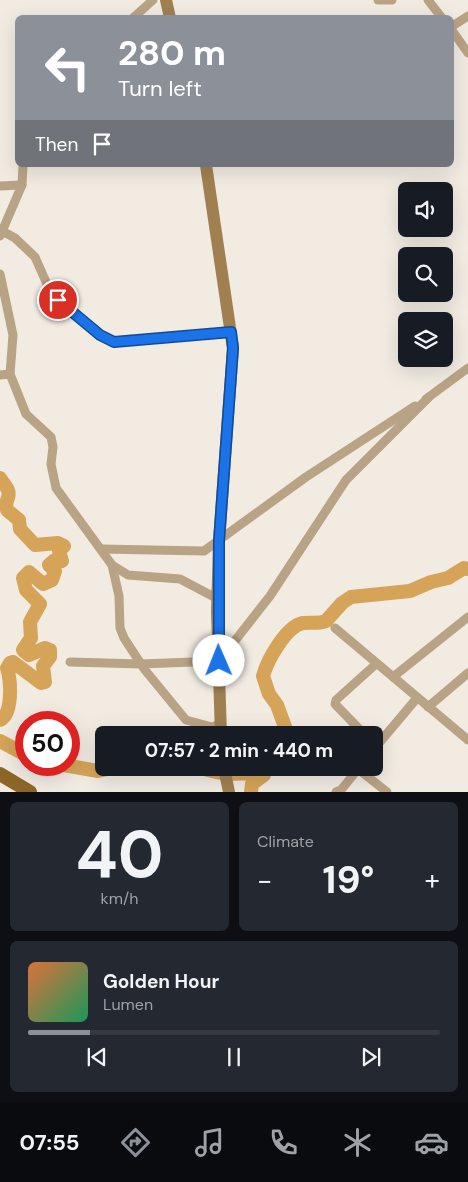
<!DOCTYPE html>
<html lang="en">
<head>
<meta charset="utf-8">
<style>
  body { margin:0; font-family:"DM Sans",sans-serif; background:#242831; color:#f1f3f6; height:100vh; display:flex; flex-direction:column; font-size:19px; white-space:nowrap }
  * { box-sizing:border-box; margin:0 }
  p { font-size:16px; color:#9ea1a6 }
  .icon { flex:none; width:28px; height:28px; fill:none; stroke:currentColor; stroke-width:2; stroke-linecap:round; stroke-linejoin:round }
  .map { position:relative; height:792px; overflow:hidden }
  .details { display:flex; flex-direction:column; gap:10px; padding:10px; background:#0d0f14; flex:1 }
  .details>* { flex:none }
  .banner { position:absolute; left:15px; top:15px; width:439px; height:152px; border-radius:8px; box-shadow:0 5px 20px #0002; background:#8c9099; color:#fff; overflow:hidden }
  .tools { position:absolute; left:398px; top:182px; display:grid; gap:10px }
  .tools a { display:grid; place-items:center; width:55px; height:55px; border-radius:8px; background:#171b24; box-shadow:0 5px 20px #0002; font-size:25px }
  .speed { position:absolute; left:15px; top:711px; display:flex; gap:10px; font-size:25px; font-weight:700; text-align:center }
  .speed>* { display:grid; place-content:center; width:65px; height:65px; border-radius:50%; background:#171b24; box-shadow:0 5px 20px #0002; line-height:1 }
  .speed .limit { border:8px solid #d22; background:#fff; color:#111 }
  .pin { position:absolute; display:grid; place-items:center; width:42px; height:42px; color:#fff; margin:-21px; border:2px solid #fff; border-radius:50%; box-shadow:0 1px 5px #0007 }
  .me { position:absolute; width:55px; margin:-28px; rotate:359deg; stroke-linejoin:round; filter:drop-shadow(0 0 4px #0008) }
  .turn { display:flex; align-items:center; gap:18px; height:105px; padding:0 20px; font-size:22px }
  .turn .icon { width:65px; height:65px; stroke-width:2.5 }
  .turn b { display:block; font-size:35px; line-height:42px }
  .then { display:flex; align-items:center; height:48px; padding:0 20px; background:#0003; gap:10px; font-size:19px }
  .big { font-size:38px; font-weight:700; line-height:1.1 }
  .details .card { flex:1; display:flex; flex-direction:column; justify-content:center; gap:8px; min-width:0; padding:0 18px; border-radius:8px; background:#242831 }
  .details .dial { align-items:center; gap:0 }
  .dial b { font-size:65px; line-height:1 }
  .song { display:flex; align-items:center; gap:15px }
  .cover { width:60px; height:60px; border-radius:8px; background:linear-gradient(135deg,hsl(20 70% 55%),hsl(150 70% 35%)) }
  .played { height:5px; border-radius:2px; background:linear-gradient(90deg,#8c9099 15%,#363941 15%) }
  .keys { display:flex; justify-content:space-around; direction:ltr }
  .heat { display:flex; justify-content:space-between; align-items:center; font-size:28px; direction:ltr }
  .details .tiles { flex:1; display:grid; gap:10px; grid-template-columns:1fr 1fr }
  .card:last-child { grid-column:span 2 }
  .trip { position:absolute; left:95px; top:726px; width:288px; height:50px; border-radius:8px; background:#171b24; box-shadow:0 5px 20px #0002; font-weight:700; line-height:50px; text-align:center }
  .menu { display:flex; height:80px; justify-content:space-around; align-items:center; background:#090b0e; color:#9ea1a6 }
  .menu .icon { width:35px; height:35px }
  .menu .selected { color:#8c9099 }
  .menu b { font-size:22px; color:#f1f3f6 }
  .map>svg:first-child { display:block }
</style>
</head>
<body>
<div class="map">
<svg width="468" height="792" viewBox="0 0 468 792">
  <rect width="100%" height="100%" fill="#f1ebe2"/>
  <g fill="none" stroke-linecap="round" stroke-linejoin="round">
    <g stroke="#d5a458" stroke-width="14">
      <path d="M0 478C7 489 12 490 6 503L7 510 19 520 20 529 35 545 58 543 64 546 59 551 62 561 55 560 49 565 55 571 52 580 43 584 29 572 23 578 26 590 40 604 30 622 31 638 23 650 29 655 45 648 50 650V657L43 666 45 682 41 683 13 662 10 663 7 668C11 681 13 714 0 720"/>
      <path d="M288 735 277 705 269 694 263 676C267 661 286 626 303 623 311 622 319 624 326 621L342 603 351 597 410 591 431 582 448 578 464 568 468 569"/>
      <polyline points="0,741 26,755"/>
      <polyline points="64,765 98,771 113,768"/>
      <path d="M202 768C220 775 247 776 263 769L264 775 252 784 251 792"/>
    </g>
    <g stroke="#b9a385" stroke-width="9">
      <polyline points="378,0 392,0"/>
      <polyline points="428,0 442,18"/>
      <polyline points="133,18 153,0"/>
      <polyline points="451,27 468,16"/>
      <polyline points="451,29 468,53"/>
      <polyline points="0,186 22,185"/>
      <polyline points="2,231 15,238 35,257 50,291 66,308 75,313 100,335 114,342 231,332"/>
      <polyline points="0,236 22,185 23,165"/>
      <polyline points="0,274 13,335 10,374"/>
      <polyline points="0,375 10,374 26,414 51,437 53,447 51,464 56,488 112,565 119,596 120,628 124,638 145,670 186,720 212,727 221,723"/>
      <polyline points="426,399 468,368"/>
      <polyline points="101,549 204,551 306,477 415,406"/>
      <polyline points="112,565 128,575 180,579 218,599"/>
      <polyline points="335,628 468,740"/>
      <polyline points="70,662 141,664 219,661 270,596 346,480 429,397"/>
      <polyline points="393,677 468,617"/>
      <polyline points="428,707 468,673"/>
      <polyline points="365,735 335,704 336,700 376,664"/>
      <polyline points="374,749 417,698"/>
      <polyline points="359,768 358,769 387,792"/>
      <polyline points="336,792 341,790 358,769"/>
    </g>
    <g stroke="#a08051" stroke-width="12">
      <polyline points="166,0 170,18"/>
      <polyline points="206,165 233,348 219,541 217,612 221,735"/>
      <polyline points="224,768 229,792"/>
    </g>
    <polyline stroke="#8d6627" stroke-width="14" points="0,774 30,792"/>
  </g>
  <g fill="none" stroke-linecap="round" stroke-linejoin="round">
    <g stroke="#114b97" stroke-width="12">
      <polyline id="route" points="58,300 100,335 114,342 231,332 233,348 219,541 219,661"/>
    </g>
    <use href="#route" stroke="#1a73e8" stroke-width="9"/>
  </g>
</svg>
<div class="tools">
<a><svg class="icon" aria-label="sound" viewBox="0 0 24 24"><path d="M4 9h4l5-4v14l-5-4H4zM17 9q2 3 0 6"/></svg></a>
<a><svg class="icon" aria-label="search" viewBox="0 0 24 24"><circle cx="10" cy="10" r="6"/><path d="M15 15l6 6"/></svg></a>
<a><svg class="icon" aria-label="layers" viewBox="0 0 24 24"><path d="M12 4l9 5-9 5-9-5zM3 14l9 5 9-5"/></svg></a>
</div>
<div class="speed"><div class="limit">50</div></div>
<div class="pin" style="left:58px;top:300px;background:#d93025"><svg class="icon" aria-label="arrive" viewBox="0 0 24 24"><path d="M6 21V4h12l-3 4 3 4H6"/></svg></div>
<svg class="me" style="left:219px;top:661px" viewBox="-20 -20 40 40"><circle r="19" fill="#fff"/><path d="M0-13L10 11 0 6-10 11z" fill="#1a73e8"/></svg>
<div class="trip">07:57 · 2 min · 440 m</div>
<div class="banner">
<div class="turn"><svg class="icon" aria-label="left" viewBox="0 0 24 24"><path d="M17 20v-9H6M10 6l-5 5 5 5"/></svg><div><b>280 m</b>Turn left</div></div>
<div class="then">Then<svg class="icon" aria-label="arrive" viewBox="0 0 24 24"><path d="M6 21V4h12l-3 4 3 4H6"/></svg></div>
</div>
</div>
<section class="details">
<div class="tiles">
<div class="card dial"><b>40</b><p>km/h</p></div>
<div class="card"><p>Climate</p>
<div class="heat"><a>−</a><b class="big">19°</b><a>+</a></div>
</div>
<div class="card">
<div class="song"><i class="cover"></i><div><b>Golden Hour</b><p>Lumen</p></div></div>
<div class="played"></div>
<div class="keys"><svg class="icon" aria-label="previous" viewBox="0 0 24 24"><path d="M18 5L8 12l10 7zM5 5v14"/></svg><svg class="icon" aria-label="pause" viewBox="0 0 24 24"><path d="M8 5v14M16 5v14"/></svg><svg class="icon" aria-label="next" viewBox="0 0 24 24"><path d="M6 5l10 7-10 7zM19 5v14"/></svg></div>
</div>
</div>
</section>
<nav class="menu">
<b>07:55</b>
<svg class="icon selected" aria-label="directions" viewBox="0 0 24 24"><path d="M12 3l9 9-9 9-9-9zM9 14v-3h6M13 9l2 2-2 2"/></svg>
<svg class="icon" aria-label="music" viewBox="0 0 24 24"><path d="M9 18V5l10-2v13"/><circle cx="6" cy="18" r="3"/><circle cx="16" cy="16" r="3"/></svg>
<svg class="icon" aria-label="phone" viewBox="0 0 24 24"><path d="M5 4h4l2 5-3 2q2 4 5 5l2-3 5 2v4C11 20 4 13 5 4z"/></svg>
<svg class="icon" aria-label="climate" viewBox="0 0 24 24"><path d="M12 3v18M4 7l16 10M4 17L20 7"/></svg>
<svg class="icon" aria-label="car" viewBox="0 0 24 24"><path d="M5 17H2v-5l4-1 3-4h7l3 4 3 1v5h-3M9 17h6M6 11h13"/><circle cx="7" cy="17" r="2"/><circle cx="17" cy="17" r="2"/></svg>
</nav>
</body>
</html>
